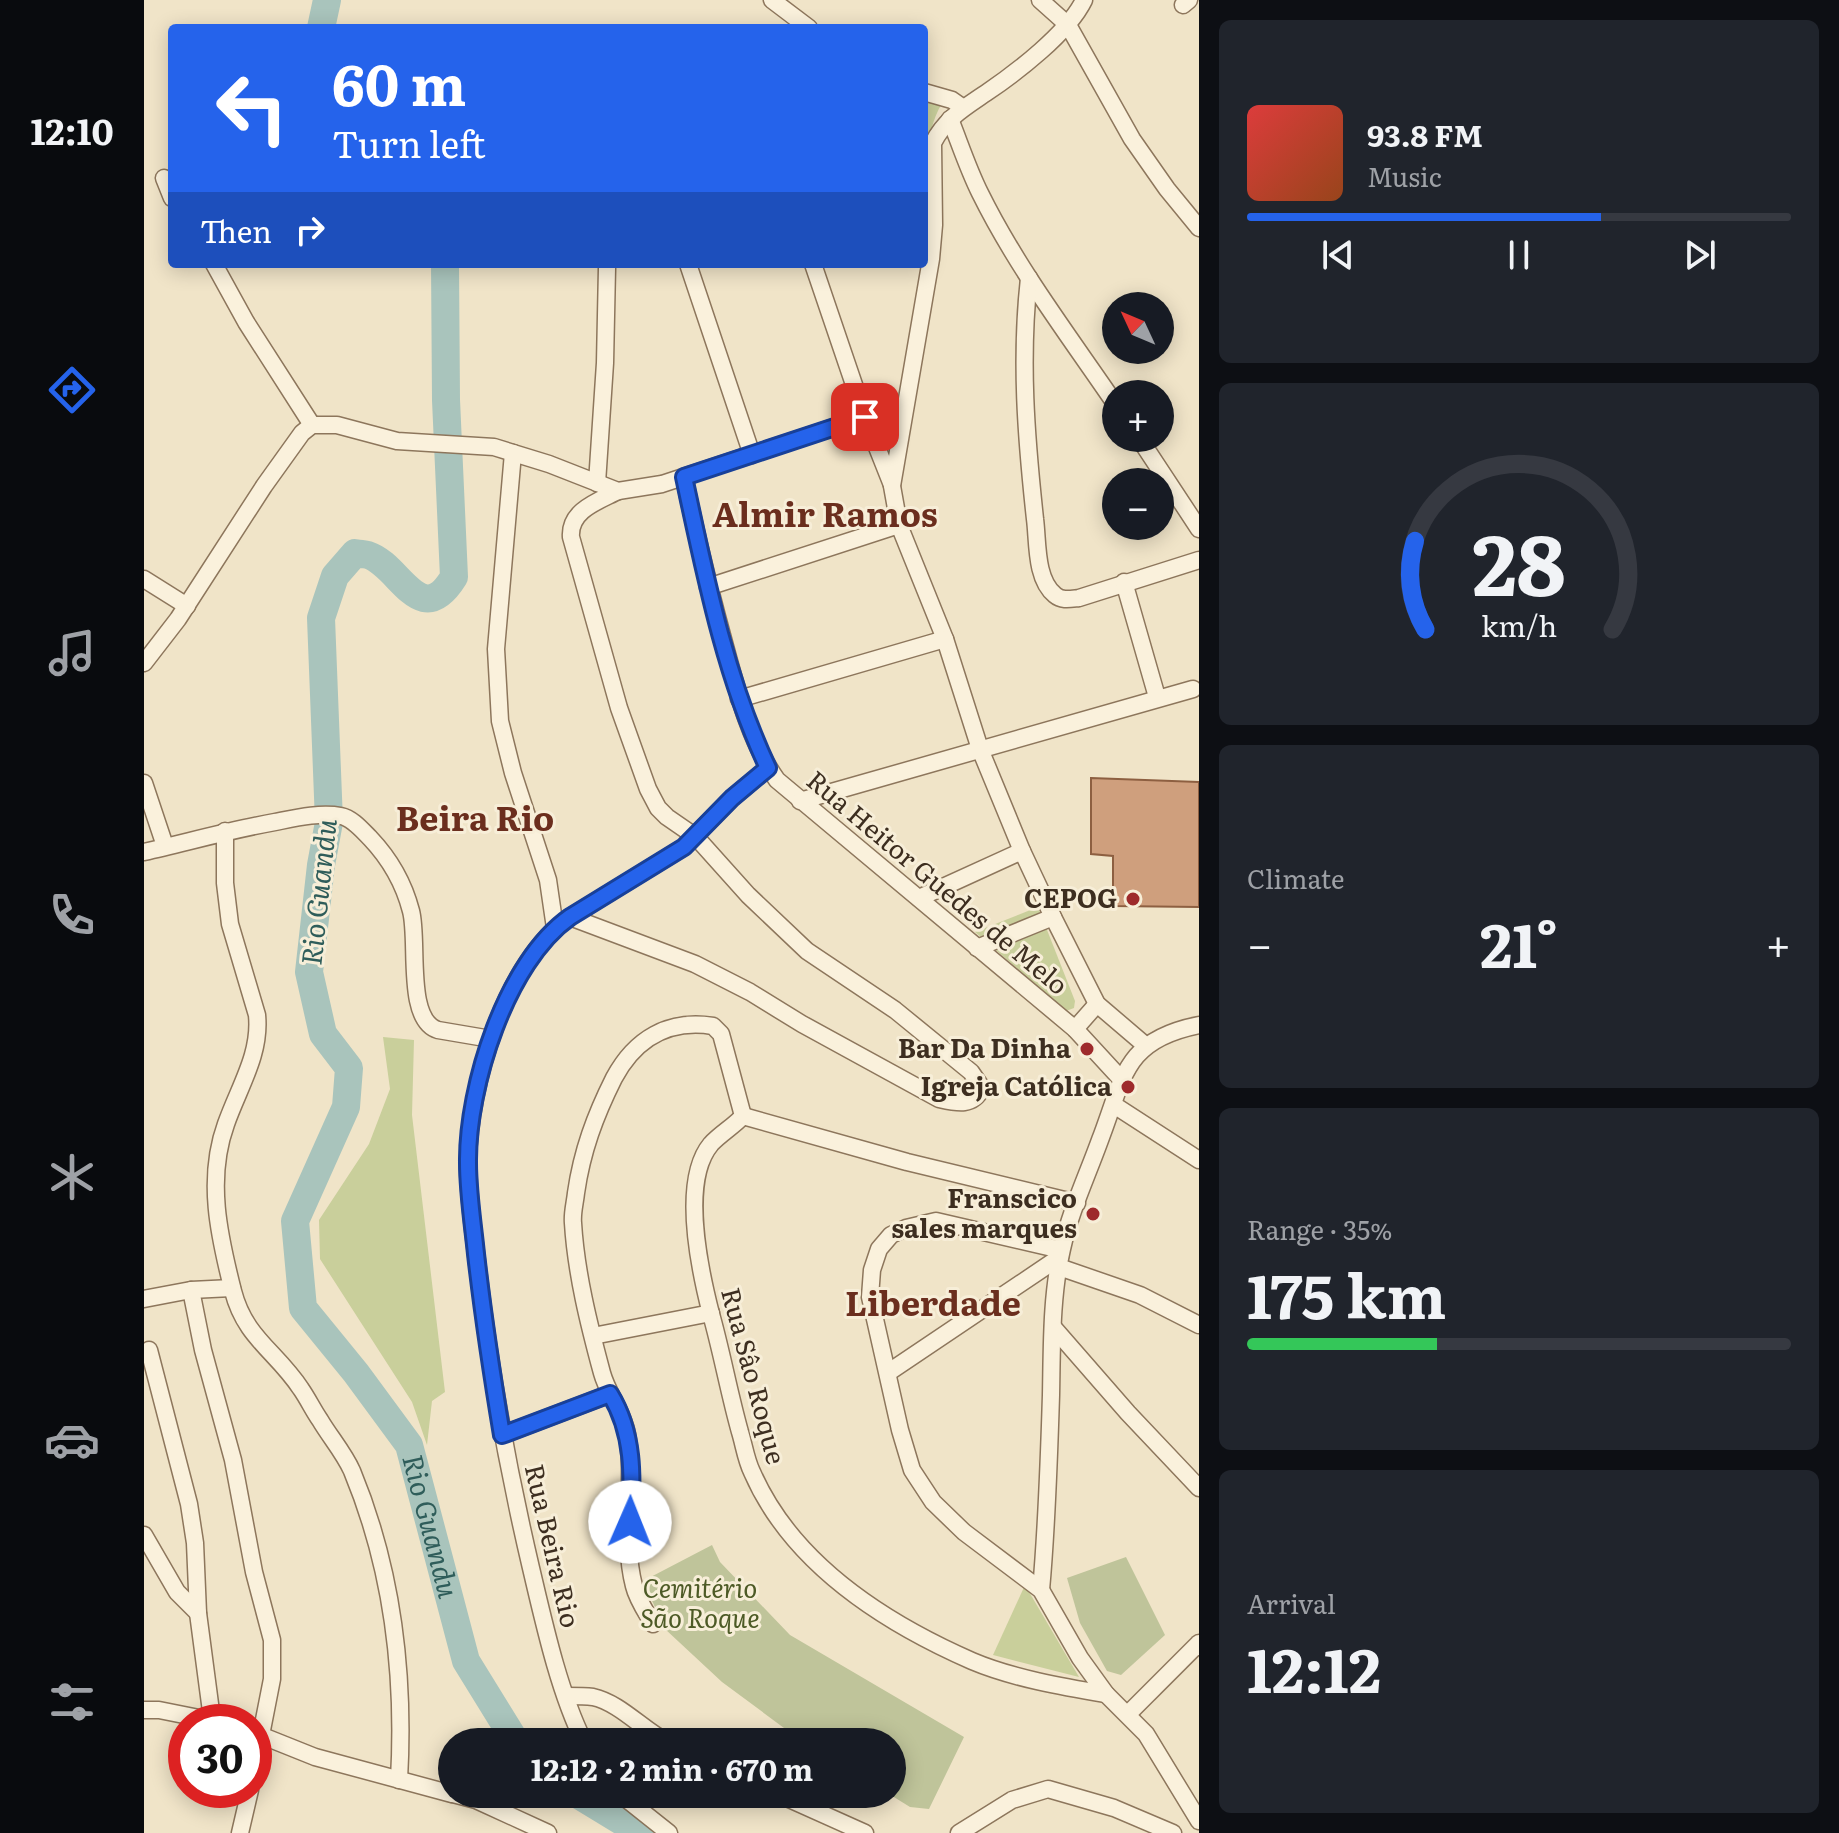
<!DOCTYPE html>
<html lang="en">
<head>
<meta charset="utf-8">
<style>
  body { margin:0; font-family:Literata,serif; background:#20242c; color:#f1f3f6; height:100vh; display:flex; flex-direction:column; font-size:30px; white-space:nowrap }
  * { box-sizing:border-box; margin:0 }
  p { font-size:26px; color:#9ea1a6 }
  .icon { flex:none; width:44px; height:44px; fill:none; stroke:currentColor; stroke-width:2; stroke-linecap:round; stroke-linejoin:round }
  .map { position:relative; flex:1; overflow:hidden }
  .drawer { display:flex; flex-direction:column; gap:20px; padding:20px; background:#0d0f14; width:640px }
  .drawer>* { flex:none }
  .banner { position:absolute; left:24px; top:24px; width:760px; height:244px; border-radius:8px; box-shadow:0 4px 20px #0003; background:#2563eb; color:#fff; overflow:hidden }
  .needle { width:52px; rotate:314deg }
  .fabs { position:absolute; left:958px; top:292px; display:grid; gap:16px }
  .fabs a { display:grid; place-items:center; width:72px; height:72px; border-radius:50%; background:#171b24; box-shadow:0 4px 20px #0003; font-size:40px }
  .speed { position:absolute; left:24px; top:1704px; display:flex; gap:16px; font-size:40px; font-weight:700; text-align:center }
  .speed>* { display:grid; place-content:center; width:104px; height:104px; border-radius:50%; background:#171b24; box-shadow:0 4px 20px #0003; line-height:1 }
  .speed .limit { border:12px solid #d22; background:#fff; color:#111 }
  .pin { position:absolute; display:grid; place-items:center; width:68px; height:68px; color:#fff; margin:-34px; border-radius:16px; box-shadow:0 4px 12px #0006 }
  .me { position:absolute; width:88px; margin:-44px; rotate:1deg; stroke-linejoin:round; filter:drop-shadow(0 0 6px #0008) }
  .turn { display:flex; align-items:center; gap:28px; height:168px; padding:0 32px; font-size:36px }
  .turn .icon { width:104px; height:104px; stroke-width:2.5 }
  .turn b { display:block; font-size:56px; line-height:68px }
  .then { display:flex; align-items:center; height:76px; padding:0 32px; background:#0003; gap:16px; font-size:30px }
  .big { font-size:60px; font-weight:700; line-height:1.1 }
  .drawer .card { flex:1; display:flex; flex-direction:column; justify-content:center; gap:12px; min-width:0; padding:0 28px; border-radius:12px; background:#20242c }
  .drawer .dial { align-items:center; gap:0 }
  .dial svg { height:208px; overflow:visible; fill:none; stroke:#363941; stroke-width:7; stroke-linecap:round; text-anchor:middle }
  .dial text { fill:#f1f3f6; stroke:none }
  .song { display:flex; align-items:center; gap:24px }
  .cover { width:96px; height:96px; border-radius:12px; background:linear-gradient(135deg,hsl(0 70% 55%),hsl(20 70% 35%)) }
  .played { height:8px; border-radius:4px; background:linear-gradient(90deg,#2563eb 65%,#363941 65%) }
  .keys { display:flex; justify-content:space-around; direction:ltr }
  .heat { display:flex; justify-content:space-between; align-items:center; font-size:44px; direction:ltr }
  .charge { height:12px; border-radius:6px; background:linear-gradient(90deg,#34c759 35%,#363941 0) }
  .trip { position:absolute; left:294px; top:1728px; width:468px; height:80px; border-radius:40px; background:#171b24; box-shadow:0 4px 20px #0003; font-weight:700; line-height:80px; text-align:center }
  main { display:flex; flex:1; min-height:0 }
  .tabs { display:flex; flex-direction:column; width:144px; justify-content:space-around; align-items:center; background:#090b0e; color:#9ea1a6 }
  .tabs .icon { width:56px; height:56px }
  .tabs .on { color:#2563eb }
  .tabs b { font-size:36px; color:#f1f3f6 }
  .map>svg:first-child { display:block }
</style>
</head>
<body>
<main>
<nav class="tabs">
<b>12:10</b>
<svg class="icon on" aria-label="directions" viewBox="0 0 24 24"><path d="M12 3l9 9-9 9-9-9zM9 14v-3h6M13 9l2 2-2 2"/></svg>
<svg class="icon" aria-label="music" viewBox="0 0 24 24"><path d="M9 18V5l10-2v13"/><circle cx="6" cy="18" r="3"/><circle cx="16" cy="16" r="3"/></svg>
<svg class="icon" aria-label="phone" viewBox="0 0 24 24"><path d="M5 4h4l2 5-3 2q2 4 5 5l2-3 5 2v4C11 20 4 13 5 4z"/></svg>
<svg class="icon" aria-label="climate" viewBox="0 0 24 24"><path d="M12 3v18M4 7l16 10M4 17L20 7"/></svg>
<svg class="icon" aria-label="car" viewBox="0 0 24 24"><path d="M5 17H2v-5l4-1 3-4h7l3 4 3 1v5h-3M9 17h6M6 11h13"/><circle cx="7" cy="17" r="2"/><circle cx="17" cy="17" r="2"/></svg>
<svg class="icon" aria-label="filters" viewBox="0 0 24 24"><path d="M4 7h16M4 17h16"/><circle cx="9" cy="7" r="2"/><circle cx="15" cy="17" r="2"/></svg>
</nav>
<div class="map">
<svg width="1055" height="1833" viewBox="0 0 1055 1833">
  <rect width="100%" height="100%" fill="#f0e4c8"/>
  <g fill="#c9cf9b">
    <path d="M780 88 798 103C778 137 783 180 782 218Z"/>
    <polygon points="894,907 931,1001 930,1008 922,1011 831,932"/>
    <polygon points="239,1037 270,1040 268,1115 301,1392 288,1401 283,1445 268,1402 176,1259 175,1220 225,1144 246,1089"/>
    <polygon points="881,1585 935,1677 849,1655"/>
  </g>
  <g fill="#bfc49a">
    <polygon points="568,1545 576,1562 646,1635 820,1737 785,1809 766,1807 745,1794 748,1794 748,1742 659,1742 578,1682 521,1629 499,1581"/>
    <polygon points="982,1557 1021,1635 977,1675 963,1671 936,1623 923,1578"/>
  </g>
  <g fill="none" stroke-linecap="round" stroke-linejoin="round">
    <g stroke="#a9c4bc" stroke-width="28">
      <polyline points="177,28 183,0"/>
      <path id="s1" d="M301 264 302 400 310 577C276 632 256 565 224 555 220 554 215 554 211 553L191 576 177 618 185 822 177 865 165 972 179 1034 205 1068 202 1107 151 1221 159 1308 212 1373 265 1445 322 1661 372 1742"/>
      <polyline points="433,1794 497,1833"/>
    </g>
  </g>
  <polygon fill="#cf9f7d" stroke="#8d5f41" stroke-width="2" points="947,778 1055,782 1055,907 969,906 969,856 947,854"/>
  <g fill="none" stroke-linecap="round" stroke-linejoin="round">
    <g stroke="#8d765c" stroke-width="19">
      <g id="minor">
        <polyline points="628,0 665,28"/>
        <polyline points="896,0 924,25 988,139 1023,189 1055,228"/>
        <path d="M940 0C924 33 873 72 842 93 820 108 801 119 789 143L790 225 787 259 748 486 755 525 801 639 836 749 878 851 909 917 953 1004 1001 1045"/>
        <polyline points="1039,5 1045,0"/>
        <polyline points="780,92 808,100 818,107"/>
        <path d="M806 119C816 144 824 169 836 193 873 268 925 336 972 405"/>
        <polyline points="20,178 28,198"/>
        <polyline points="70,264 102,322 168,425"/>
        <polyline points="544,264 608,455"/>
        <polyline points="669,264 721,417 748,485"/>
        <path d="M885 278C876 360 882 436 891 519 894 541 891 579 911 595 918 601 926 599 935 598L1055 560"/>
        <polyline points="995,438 1055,529"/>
        <polyline points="369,453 352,649 356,721 369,773 404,880 411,928"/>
        <path d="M540 477C552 535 566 592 582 650 594 694 606 742 633 780L931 1029 977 1079"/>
        <polyline points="453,483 461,363 463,268"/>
        <polyline points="0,579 43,606"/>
        <polyline points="980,582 1013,697"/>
        <polyline points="564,587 755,525"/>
        <polyline points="0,663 34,619 120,486 158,433 168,425 193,425 253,441 350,447 405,464 474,491 518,484 721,417"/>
        <polyline points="595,699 801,639"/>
        <polyline points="0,783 21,846"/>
        <polyline points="656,801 1049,689"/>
        <path d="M81 831V883L86 924 113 1015C117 1054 95 1087 82 1124 62 1179 75 1236 89 1291 101 1338 132 1351 157 1389 164 1399 169 1410 176 1420 186 1437 200 1453 208 1471 249 1570 261 1674 255 1780"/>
        <path d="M0 852C44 842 86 830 131 822 151 818 176 812 197 816 208 818 218 830 226 838 245 858 260 884 267 911 275 940 261 1020 294 1030L347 1039"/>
        <polyline points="775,898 878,851"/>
        <path d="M426 917 551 964 606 992 658 1024 795 1099C813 1103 829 1107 838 1088L827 1072 751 1010 663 951 604 895 552 837 523 817 514 808 504 789 475 708 427 537C425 510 455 501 474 491"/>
        <polyline points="833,948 909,917"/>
        <polyline points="931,1029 953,1004"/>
        <polyline points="970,1105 1055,1160"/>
        <path d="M599 1116C590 1126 576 1134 567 1144 536 1181 556 1271 567 1314 578 1353 585 1393 596 1432 600 1445 602 1460 608 1472 648 1564 739 1622 828 1661 868 1678 919 1687 962 1694"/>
        <polyline points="599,1116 763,1162 933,1203"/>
        <polyline points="917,1250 792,1221 762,1228 747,1235 735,1249 728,1270 726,1297 756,1430 768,1470 789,1502 820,1532 897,1590 936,1658 962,1694 1002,1734 1055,1821"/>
        <polyline points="915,1267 996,1295 1055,1325"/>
        <polyline points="47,1290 59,1350 89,1460 110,1572 128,1640 128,1679 110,1771"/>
        <polyline points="0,1299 47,1290 88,1288"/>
        <polyline points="909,1327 984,1413 1055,1488"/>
        <polyline points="449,1336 567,1313"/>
        <polyline points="5,1350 45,1504 51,1543 54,1613 68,1719"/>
        <polyline points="745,1372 916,1257"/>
        <polyline points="358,1435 466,1394"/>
        <polyline points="0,1535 33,1592 54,1613"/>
        <path d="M897 1590C903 1525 905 1460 907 1395 908 1347 907 1296 918 1249 926 1212 943 1176 956 1140 980 1078 979 1040 1055 1025"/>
        <path d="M509 1624C502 1612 493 1599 490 1586 477 1536 492 1484 483 1434 479 1411 464 1395 458 1373 445 1325 432 1273 429 1223 428 1213 431 1203 432 1193 438 1151 451 1116 470 1078 491 1039 524 1019 569 1026L577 1034 599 1116"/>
        <path d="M423 1696C431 1696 441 1696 449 1697 476 1703 499 1730 523 1742"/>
        <polyline points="0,1710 15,1710 75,1722"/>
        <polyline points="984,1714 1055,1643"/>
        <polyline points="111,1733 171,1757 308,1794"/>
        <path d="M440 1742C415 1692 400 1623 387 1568 364 1470 346 1371 334 1270 330 1235 324 1197 324 1161 325 1085 361 962 426 917L540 847 588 798 624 768"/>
        <polyline points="309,1794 332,1800 404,1833"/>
        <polyline points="476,1794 525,1833"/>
        <polyline points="634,1794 721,1833"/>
        <polyline points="96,1833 106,1790"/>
        <polyline points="815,1833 868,1800 904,1789 970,1808 1029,1833"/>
      </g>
    </g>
    <use href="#minor" stroke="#faf1dc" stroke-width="16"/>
  </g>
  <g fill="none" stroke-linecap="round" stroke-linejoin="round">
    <g stroke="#184099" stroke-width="20">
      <path id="route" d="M486 1522C489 1477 490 1433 466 1394L358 1435C348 1375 339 1315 332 1254 329 1224 324 1193 324 1163 323 1087 362 962 426 917L540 847 588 798 624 768C581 677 561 575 540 477L721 417"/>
    </g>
    <use href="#route" stroke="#2563eb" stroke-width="14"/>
  </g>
  <g fill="#9e2a2b" stroke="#f7eed8" stroke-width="3">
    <circle cx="989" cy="899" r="8"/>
    <circle cx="943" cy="1049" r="8"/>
    <circle cx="984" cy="1087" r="8"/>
    <circle cx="949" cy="1214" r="8"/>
  </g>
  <g text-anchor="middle" stroke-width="6" stroke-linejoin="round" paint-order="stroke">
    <g font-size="26" fill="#3d2e20" stroke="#f7eed8">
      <text transform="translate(793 883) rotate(40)" y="9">Rua Heitor Guedes de Melo</text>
      <text transform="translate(609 1376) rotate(75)" y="9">Rua Sâo Roque</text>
      <text transform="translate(408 1546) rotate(77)" y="9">Rua Beira Rio</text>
    </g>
    <g font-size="26" font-weight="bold" fill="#3d2e20" stroke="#f7eed8" text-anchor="end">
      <text x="973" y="908">CEPOG</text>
      <text x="927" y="1058">Bar Da Dinha</text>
      <text x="968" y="1096">Igreja Católica</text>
      <text x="933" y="1208">Franscico<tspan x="933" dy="30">sales marques</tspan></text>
    </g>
    <g font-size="26" font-style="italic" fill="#4d5a26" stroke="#f7eed8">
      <text x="556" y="1598">Cemitério<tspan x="556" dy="30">São Roque</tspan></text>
    </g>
    <g font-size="28" font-style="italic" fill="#2f5d5a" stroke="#f7eed8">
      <text transform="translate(175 892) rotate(-84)" y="10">Rio Guandu</text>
      <text dy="10" stroke="none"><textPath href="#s1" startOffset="1482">Rio Guandu</textPath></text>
    </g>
    <g font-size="34" font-weight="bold" fill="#6b2e1e" stroke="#f7eed8">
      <text x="681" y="527">Almir Ramos</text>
      <text x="331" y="831">Beira Rio</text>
      <text x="789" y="1316">Liberdade</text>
    </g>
  </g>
</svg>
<div class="fabs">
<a><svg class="needle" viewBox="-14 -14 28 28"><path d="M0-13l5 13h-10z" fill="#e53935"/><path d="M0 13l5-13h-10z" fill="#9ea1a6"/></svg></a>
<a>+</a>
<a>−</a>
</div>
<div class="speed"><div class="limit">30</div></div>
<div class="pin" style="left:721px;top:417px;background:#d93025"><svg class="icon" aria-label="arrive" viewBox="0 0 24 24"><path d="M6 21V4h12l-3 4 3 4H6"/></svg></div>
<svg class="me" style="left:486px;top:1522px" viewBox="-20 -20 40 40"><circle r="19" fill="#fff"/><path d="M0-13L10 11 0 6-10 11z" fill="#2563eb"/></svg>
<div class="trip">12:12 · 2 min · 670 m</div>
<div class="banner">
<div class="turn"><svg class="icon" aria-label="left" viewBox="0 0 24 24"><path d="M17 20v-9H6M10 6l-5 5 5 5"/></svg><div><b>60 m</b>Turn left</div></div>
<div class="then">Then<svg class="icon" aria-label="right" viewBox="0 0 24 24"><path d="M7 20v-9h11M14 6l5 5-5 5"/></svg></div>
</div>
</div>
<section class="drawer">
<div class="card">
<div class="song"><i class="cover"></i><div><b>93.8 FM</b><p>Music</p></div></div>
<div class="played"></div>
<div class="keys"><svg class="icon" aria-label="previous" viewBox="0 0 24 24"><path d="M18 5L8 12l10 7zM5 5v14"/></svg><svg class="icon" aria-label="pause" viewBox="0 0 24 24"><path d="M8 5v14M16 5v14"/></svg><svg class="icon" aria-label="next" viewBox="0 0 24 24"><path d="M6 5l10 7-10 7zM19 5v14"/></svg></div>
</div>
<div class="card dial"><svg viewBox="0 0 100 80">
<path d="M14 69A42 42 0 1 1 86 69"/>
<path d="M14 69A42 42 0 0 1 10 35" stroke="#2563eb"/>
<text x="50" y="56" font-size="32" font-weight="700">28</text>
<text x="50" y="72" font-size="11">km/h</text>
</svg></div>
<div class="card"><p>Climate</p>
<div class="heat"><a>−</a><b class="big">21°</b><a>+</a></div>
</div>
<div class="card"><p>Range · 35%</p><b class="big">175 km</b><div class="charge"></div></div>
<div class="card"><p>Arrival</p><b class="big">12:12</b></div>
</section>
</main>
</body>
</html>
